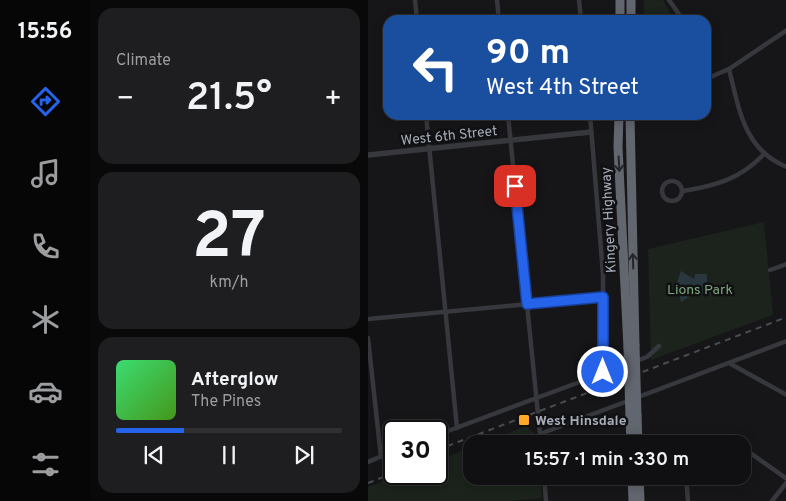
<!DOCTYPE html>
<html lang="en">
<head>
<meta charset="utf-8">
<style>
  body { margin:0; font-family:Overpass,sans-serif; background:#1e1e20; color:#f1f3f6; height:100vh; display:flex; flex-direction:column; font-size:19px; white-space:nowrap }
  * { box-sizing:border-box; margin:0 }
  p { font-size:16px; color:#9c9d9f }
  .icon { flex:none; width:28px; height:28px; fill:none; stroke:currentColor; stroke-width:2; stroke-linecap:round; stroke-linejoin:round }
  .map { position:relative; flex:1; overflow:hidden }
  .details { display:flex; flex-direction:column; gap:8px; padding:8px; background:#09090a; width:278px }
  .details>* { flex:none }
  .hud { position:absolute; left:15px; top:15px; width:328px; height:105px; border-radius:15px; box-shadow:0 2px 12px #0003,0 0 0 1px #303032; background:#1a4fa0; color:#fff; overflow:hidden }
  .speed { position:absolute; left:15px; top:420px; display:flex; gap:10px; font-size:25px; font-weight:700; text-align:center }
  .speed>* { display:grid; place-content:center; width:65px; height:65px; border-radius:50%; background:#101012; box-shadow:0 2px 12px #0003,0 0 0 1px #303032; line-height:1 }
  .speed .limit { border:2px solid #111; border-radius:8px; background:#fff; color:#111 }
  .pin { position:absolute; display:grid; place-items:center; width:42px; height:42px; color:#fff; margin:-21px; border-radius:10px; box-shadow:0 2px 8px #0006 }
  .me { position:absolute; width:55px; margin:-28px; rotate:0deg; stroke-linejoin:round; filter:drop-shadow(0 0 4px #0008) }
  .turn { display:flex; align-items:center; gap:18px; height:105px; padding:0 20px; font-size:22px }
  .turn .icon { width:65px; height:65px; stroke-width:2.5 }
  .turn b { display:block; font-size:35px; line-height:42px }
  .big { font-size:38px; font-weight:600; line-height:1.1 }
  .details .tile { flex:1; display:flex; flex-direction:column; justify-content:center; gap:8px; min-width:0; padding:0 18px; border-radius:15px; background:#1e1e20 }
  .details .dial { align-items:center; gap:0 }
  .dial b { font-size:65px; line-height:1 }
  .song { display:flex; align-items:center; gap:15px }
  .cover { width:60px; height:60px; border-radius:8px; background:linear-gradient(135deg,hsl(140 70% 55%),hsl(100 70% 35%)) }
  .played { height:5px; border-radius:2px; background:linear-gradient(90deg,#2563eb 30%,#303032 30%) }
  .keys { display:flex; justify-content:space-around; direction:ltr }
  .heat { display:flex; justify-content:space-between; align-items:center; font-size:28px; direction:ltr }
  .trip { position:absolute; left:95px; top:435px; width:288px; height:50px; border-radius:15px; background:#101012; box-shadow:0 2px 12px #0003,0 0 0 1px #303032; font-weight:600; line-height:50px; text-align:center }
  main { display:flex; flex:1; min-height:0 }
  .tab-bar { display:flex; flex-direction:column; width:90px; justify-content:space-around; align-items:center; background:#060607; color:#9c9d9f }
  .tab-bar .icon { width:35px; height:35px }
  .tab-bar .active { color:#2563eb }
  .tab-bar b { font-size:22px; color:#f1f3f6 }
  .map>svg:first-child { display:block }
</style>
</head>
<body>
<main>
<nav class="tab-bar">
<b>15:56</b>
<svg class="icon active" aria-label="directions" viewBox="0 0 24 24"><path d="M12 3l9 9-9 9-9-9zM9 14v-3h6M13 9l2 2-2 2"/></svg>
<svg class="icon" aria-label="music" viewBox="0 0 24 24"><path d="M9 18V5l10-2v13"/><circle cx="6" cy="18" r="3"/><circle cx="16" cy="16" r="3"/></svg>
<svg class="icon" aria-label="phone" viewBox="0 0 24 24"><path d="M5 4h4l2 5-3 2q2 4 5 5l2-3 5 2v4C11 20 4 13 5 4z"/></svg>
<svg class="icon" aria-label="climate" viewBox="0 0 24 24"><path d="M12 3v18M4 7l16 10M4 17L20 7"/></svg>
<svg class="icon" aria-label="car" viewBox="0 0 24 24"><path d="M5 17H2v-5l4-1 3-4h7l3 4 3 1v5h-3M9 17h6M6 11h13"/><circle cx="7" cy="17" r="2"/><circle cx="17" cy="17" r="2"/></svg>
<svg class="icon" aria-label="filters" viewBox="0 0 24 24"><path d="M4 7h16M4 17h16"/><circle cx="9" cy="7" r="2"/><circle cx="15" cy="17" r="2"/></svg>
</nav>
<section class="details">
<div class="tile"><p>Climate</p>
<div class="heat"><a>−</a><b class="big">21.5°</b><a>+</a></div>
</div>
<div class="tile dial"><b>27</b><p>km/h</p></div>
<div class="tile">
<div class="song"><i class="cover"></i><div><b>Afterglow</b><p>The Pines</p></div></div>
<div class="played"></div>
<div class="keys"><svg class="icon" aria-label="previous" viewBox="0 0 24 24"><path d="M18 5L8 12l10 7zM5 5v14"/></svg><svg class="icon" aria-label="pause" viewBox="0 0 24 24"><path d="M8 5v14M16 5v14"/></svg><svg class="icon" aria-label="next" viewBox="0 0 24 24"><path d="M6 5l10 7-10 7zM19 5v14"/></svg></div>
</div>
</section>
<div class="map">
<svg width="419" height="501" viewBox="0 0 419 501">
  <rect width="100%" height="100%" fill="#161618"/>
  <g fill="#1b231c">
    <polygon points="276,0 295,0 305,18 276,19"/>
    <polygon points="396,222 405,315 283,360 280,249"/>
    <polygon points="158,426 167,434 168,444 113,444"/>
    <polygon points="104,447 104,476 172,476 174,498 142,501 0,501 0,487 34,474 69,474 69,461"/>
  </g>
  <polygon fill="#2a363d" points="313,271 326,279 327,274 339,274 339,285 344,285 343,294 327,293 313,302 309,282"/>
  <g fill="none" stroke-linecap="round" stroke-linejoin="round">
    <g stroke="#36383d" stroke-width="4.5">
      <polyline points="47,0 49,20"/>
      <polyline points="129,0 131,20"/>
      <polyline points="211,0 213,20"/>
      <polyline points="301,0 315,20"/>
      <path d="M361 69C371 109 376 150 419 167"/>
      <polyline points="338,79 361,69 419,30"/>
      <polyline points="58,115 89,428"/>
      <polyline points="140,115 173,444"/>
      <polyline points="222,115 235,274 235,372"/>
      <circle cx="304" cy="191" r="10"/>
      <path d="M315 191C347 186 372 179 395 155"/>
      <polyline points="402,270 419,264"/>
      <polyline points="0,319 235,297"/>
      <polyline points="0,338 13,457"/>
      <polyline points="361,363 419,395"/>
      <polyline points="172,434 419,341"/>
      <polyline points="69,435 279,357 291,346"/>
      <path d="M330 444C343 435 356 435 369 444"/>
      <polyline points="374,447 419,479"/>
      <polyline points="0,462 26,451"/>
      <polyline points="176,476 178,501"/>
      <polyline points="318,476 320,501"/>
      <polyline points="404,501 419,482"/>
    </g>
    <polyline stroke="#36383d" stroke-width="5.5" points="0,155 223,132"/>
    <g stroke="#62666f" stroke-width="9">
      <polyline points="263,0 263,20"/>
      <polyline points="252,20 252,0"/>
      <polyline points="251,115 250,147 260,348"/>
      <polyline points="262,115 267,345"/>
      <polyline points="269,416 270,444"/>
      <polyline points="262,418 263,444"/>
      <polyline points="264,476 265,501"/>
      <polyline points="271,476 272,501"/>
    </g>
    <g stroke="#494c52" stroke-width="2" stroke-dasharray="6 5" stroke-linecap="butt">
      <polyline points="69,450 419,317"/>
      <polyline points="0,483 26,473"/>
    </g>
    <g stroke="#62666f" stroke-width="9">
      <polyline points="267,345 269,416"/>
      <polyline points="260,348 262,418"/>
    </g>
  </g>
  <defs><path id="oneway-shaft" d="M-6 0H5M1.5-3L5.5 0L1.5 3" fill="none" stroke-width="1.6" stroke-linecap="round" stroke-linejoin="round" transform="scale(1.25)"/></defs>
  <g stroke="#25262a">
    <use href="#oneway-shaft" transform="translate(251 164) rotate(87)"/>
    <use href="#oneway-shaft" transform="translate(265 261) rotate(-92)"/>
  </g>
  <g fill="none" stroke-linecap="round" stroke-linejoin="round">
    <g stroke="#184099" stroke-width="12">
      <polyline id="route" points="147,186 159,304 235,297 235,372"/>
    </g>
    <use href="#route" stroke="#2563eb" stroke-width="9"/>
  </g>
  <rect fill="#ffa726" stroke="#111113" stroke-width="2" x="150" y="414" width="12" height="12" rx="2.5"/>
  <g text-anchor="middle" stroke-width="5" stroke-linejoin="round" paint-order="stroke">
    <g font-size="14" fill="#a6adb9" stroke="#111113">
      <text transform="translate(81 135) rotate(-6)" y="5">West 6th Street</text>
      <text transform="translate(240 220) rotate(-93)" y="5">Kingery Highway</text>
    </g>
    <g font-size="14" fill="#7ca67c" stroke="#111113">
      <text x="332" y="294">Lions Park</text>
    </g>
    <g font-size="14" font-weight="bold" fill="#a6adb9" stroke="#111113" text-anchor="start">
      <text x="167" y="425">West Hinsdale</text>
    </g>
  </g>
</svg>
<div class="speed"><div class="limit">30</div></div>
<div class="pin" style="left:147px;top:186px;background:#d93025"><svg class="icon" aria-label="arrive" viewBox="0 0 24 24"><path d="M6 21V4h12l-3 4 3 4H6"/></svg></div>
<svg class="me" style="left:235px;top:372px" viewBox="-20 -20 40 40"><circle r="17" fill="#2563eb" stroke="#fff" stroke-width="3"/><path d="M0-11L8 9 0 5-8 9z" fill="#fff"/></svg>
<div class="trip">15:57 · 1 min · 330 m</div>
<div class="hud">
<div class="turn"><svg class="icon" aria-label="left" viewBox="0 0 24 24"><path d="M17 20v-9H6M10 6l-5 5 5 5"/></svg><div><b>90 m</b>West 4th Street</div></div>
</div>
</div>
</main>
</body>
</html>
